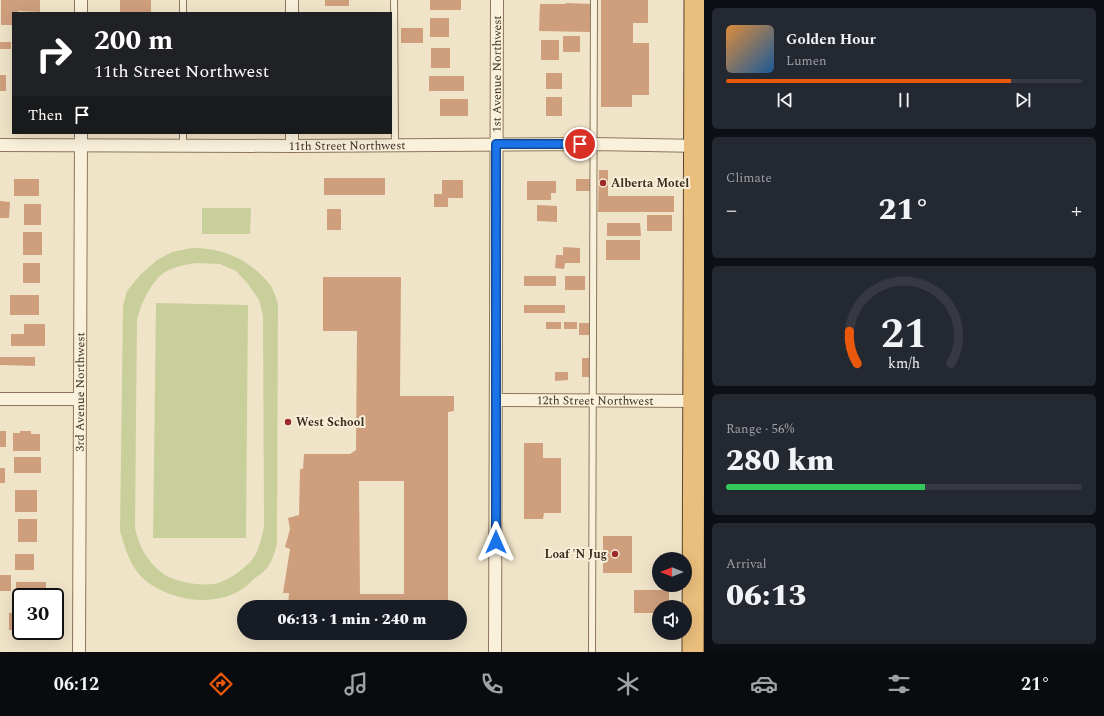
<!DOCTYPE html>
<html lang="en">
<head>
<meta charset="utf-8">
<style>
  body { margin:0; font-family:Spectral,serif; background:#242831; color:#f1f3f6; height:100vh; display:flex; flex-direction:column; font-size:15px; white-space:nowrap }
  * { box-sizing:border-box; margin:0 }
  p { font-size:13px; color:#9ea1a6 }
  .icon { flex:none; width:22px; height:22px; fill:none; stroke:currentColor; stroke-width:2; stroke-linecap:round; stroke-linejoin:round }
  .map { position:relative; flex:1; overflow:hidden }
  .panel { display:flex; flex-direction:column; gap:8px; padding:8px; background:#0d0f14; width:400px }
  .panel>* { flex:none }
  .banner { position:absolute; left:12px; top:12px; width:380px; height:122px; border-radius:0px; box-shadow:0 4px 16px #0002; background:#202124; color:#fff; overflow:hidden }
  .needle { width:26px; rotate:270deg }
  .buttons { position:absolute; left:652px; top:552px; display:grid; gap:8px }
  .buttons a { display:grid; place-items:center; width:40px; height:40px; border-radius:50%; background:#171b24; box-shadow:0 4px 16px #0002; font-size:20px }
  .speed { position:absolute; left:12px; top:588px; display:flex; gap:8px; font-size:20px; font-weight:700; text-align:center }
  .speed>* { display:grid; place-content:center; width:52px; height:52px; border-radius:50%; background:#171b24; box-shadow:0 4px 16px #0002; line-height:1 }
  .speed .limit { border:2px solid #111; border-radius:6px; background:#fff; color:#111 }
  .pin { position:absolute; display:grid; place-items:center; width:34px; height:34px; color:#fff; margin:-17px; border:2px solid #fff; border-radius:50%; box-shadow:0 1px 4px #0007 }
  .me { position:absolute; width:44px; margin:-22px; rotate:0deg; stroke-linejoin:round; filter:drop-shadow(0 0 3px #0008) }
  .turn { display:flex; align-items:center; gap:14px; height:84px; padding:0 16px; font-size:18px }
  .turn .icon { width:52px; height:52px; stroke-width:2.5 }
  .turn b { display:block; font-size:28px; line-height:34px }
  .then { display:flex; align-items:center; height:38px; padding:0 16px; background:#0003; gap:8px; font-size:15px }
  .big { font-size:30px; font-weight:800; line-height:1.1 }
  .panel .tile { flex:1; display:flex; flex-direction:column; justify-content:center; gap:6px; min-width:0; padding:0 14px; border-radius:6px; background:#242831 }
  .panel .dial { align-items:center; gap:0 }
  .dial svg { height:104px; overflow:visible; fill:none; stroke:#363941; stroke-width:7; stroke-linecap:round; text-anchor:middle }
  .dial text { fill:#f1f3f6; stroke:none }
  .song { display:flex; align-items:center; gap:12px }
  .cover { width:48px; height:48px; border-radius:6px; background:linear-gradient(135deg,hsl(30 70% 55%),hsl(210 70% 35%)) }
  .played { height:4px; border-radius:2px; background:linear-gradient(90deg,#ea580c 80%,#363941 80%) }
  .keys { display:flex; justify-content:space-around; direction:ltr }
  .heat { display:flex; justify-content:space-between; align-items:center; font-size:22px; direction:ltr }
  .charge { height:6px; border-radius:3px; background:linear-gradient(90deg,#34c759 56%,#363941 0) }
  .trip { position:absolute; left:237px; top:600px; width:230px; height:40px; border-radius:20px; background:#171b24; box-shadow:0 4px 16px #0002; font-weight:800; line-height:40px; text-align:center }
  .tab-bar { display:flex; height:64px; justify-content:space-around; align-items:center; background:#090b0e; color:#9ea1a6 }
  .tab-bar .icon { width:28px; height:28px }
  .tab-bar .selected { color:#ea580c }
  .tab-bar b { font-size:18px; color:#f1f3f6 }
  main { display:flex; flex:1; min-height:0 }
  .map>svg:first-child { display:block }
</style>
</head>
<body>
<main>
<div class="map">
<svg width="704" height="652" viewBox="0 0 704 652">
  <rect width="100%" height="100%" fill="#f0e4c8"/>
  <g fill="#c9cf9b" fill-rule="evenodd">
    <polygon points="202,208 251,208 250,234 202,234"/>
    <path d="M192 248C224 248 251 260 271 286 274 291 276 298 278 304L277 543C275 552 272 562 267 568 264 572 259 575 255 578 249 584 241 591 233 594 206 606 169 599 146 581 131 569 125 549 120 531L123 306 127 291 140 275 157 260 172 252ZM196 263 220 264 236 271 248 284 259 300 263 316 264 527C261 539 259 552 251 561 243 570 226 582 214 584 200 586 172 582 161 572 146 560 139 546 135 528L137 319C142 303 148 287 161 275 170 267 185 265 196 263Z"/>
    <polygon points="156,303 248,305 246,538 153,538"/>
  </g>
  <g fill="#cf9f7d" fill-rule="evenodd">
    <polygon points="1,0 40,0 40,12 18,11 18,13 13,13 13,25 1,25"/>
    <rect x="120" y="0" width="31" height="13"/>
    <rect x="325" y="0" width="24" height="6"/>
    <rect x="430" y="0" width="31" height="10"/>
    <polygon points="601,0 648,0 648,23 633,23 633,43 649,43 649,95 632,95 632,107 601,107"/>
    <polygon points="566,3 592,4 591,32 539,31 540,4 566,4"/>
    <rect x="430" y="18" width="19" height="19"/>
    <rect x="401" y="28" width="22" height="15"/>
    <rect x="563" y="36" width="17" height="16"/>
    <rect x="541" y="40" width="18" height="20"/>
    <rect x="0" y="42" width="11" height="7"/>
    <rect x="431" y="48" width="19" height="20"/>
    <rect x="546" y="73" width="16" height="16"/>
    <rect x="0" y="75" width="6" height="16"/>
    <rect x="429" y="76" width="35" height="15"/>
    <rect x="546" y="97" width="16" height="19"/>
    <rect x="440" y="99" width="28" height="17"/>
    <polygon points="599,170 608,170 608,196 674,196 674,212 598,212"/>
    <rect x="324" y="178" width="61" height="17"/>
    <rect x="14" y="179" width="25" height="17"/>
    <rect x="576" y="179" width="15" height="12"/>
    <polygon points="442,180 463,180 463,198 448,198 448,207 434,207 434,194 442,194"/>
    <polygon points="527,181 556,181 556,193 551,193 551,200 527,200"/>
    <polygon points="0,201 10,202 9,218 0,218"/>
    <rect x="24" y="204" width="17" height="21"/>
    <polygon points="537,205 557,206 557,222 537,221"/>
    <rect x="327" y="209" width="14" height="21"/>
    <rect x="647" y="215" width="25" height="16"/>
    <polygon points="607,223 640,223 641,236 607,236"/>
    <rect x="23" y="232" width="19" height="23"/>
    <rect x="606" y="240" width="34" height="20"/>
    <polygon points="563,247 580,248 580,263 565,263 564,269 555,268 556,255 563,255"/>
    <rect x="23" y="263" width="17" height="20"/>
    <rect x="524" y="276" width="32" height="10"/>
    <rect x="565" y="276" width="20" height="14"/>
    <path d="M323 277H401L400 396H454V411L448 412V607H288L289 593H283L290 549 285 547 290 529 288 518 299 515 300 469H303L304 454H350L356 450 357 331H323ZM359 481H404V594H360Z"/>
    <rect x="10" y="295" width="29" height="20"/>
    <rect x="524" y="305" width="41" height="8"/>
    <rect x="546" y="322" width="15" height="7"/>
    <rect x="564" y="322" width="13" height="7"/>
    <rect x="579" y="323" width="10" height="12"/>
    <polygon points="24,324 45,324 45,346 11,346 11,334 24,334"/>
    <polygon points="0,357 35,357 35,366 0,365"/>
    <rect x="582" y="358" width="7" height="19"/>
    <polygon points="555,372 568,372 568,380 555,381"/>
    <rect x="0" y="431" width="6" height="16"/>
    <polygon points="20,431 31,431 31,434 40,434 40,451 13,451 13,433 20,433"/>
    <polygon points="524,443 543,443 543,458 561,458 561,513 544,513 543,519 524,519"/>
    <rect x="14" y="457" width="27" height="16"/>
    <rect x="0" y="468" width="5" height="15"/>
    <rect x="15" y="490" width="22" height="22"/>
    <rect x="18" y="519" width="19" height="23"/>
    <rect x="603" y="536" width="29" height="37"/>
    <rect x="15" y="554" width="19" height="16"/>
    <rect x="0" y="575" width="11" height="16"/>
    <polygon points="16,582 46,582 46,597 21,597 21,603 16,603"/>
    <polygon points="634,590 669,590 669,607 659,607 659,613 634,613"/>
    <polygon points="9,613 21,613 21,631 42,631 42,633 16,633 16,630 9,630"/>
  </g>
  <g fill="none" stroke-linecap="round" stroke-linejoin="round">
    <g stroke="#8d765c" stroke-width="8">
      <g id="service">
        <polyline points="394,0 395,145"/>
        <polyline points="183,13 183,0"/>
        <polyline points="183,145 183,133"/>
        <polyline points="592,652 594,0"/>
      </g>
    </g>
    <g stroke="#8d765c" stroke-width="14">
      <g id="minor">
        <polyline points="81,13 81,0"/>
        <polyline points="292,13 292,0"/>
        <path id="s1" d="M0 145 292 146 594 144 701 146"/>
        <polyline points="292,146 292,133"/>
        <polyline points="0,399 80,399"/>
        <path id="s2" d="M496 400 699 401"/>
        <path id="s3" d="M79 652 81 133"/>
        <path id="s4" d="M495 652 497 0"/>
      </g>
    </g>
    <g stroke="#5b4430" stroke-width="23">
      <polyline id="trunk" points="693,652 695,0"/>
    </g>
    <use href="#service" stroke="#faf1dc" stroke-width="6"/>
    <use href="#minor" stroke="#faf1dc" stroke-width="12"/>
    <use href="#trunk" stroke="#eabe7c" stroke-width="21"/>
  </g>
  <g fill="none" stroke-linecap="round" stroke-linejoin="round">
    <g stroke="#114b97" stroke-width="10">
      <polyline id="route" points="496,542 496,144 580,144"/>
    </g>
    <use href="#route" stroke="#1a73e8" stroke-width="7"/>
  </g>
  <g fill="#9e2a2b" stroke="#f7eed8" stroke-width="1.5">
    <circle cx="603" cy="183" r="4"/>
    <circle cx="288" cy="422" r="4"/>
    <circle cx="615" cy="554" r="4"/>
  </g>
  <g text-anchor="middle" stroke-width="4" stroke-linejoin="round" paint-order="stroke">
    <g font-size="12" fill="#3d2e20" stroke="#f7eed8">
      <text dy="4" stroke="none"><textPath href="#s4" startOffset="578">1st Avenue Northwest</textPath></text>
      <text dy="4" stroke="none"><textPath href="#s1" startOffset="347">11th Street Northwest</textPath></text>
      <text dy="4" stroke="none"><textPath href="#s3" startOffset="260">3rd Avenue Northwest</textPath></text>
      <text dy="4" stroke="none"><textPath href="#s2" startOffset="99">12th Street Northwest</textPath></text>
    </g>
    <g font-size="12" font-weight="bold" fill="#3d2e20" stroke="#f7eed8" text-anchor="start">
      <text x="611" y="187">Alberta Motel</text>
      <text x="296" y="426">West School</text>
      <text x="607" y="558" text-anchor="end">Loaf 'N Jug</text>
    </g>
  </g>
</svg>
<div class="buttons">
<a><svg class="needle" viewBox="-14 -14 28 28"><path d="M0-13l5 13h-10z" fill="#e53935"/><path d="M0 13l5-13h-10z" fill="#9ea1a6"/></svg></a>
<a><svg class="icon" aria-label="sound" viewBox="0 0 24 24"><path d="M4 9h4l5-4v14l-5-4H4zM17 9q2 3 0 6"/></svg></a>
</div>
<div class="speed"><div class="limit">30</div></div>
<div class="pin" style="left:580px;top:144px;background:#d93025"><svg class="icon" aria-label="arrive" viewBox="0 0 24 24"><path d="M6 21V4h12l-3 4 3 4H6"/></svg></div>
<svg class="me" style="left:496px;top:542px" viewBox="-20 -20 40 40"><path d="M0-17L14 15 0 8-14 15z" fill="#1a73e8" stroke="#fff" stroke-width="4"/></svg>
<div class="trip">06:13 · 1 min · 240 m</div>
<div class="banner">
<div class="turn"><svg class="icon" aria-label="right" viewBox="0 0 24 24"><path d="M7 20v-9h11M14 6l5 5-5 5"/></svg><div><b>200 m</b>11th Street Northwest</div></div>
<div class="then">Then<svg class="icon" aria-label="arrive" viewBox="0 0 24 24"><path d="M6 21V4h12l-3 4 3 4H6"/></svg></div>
</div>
</div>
<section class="panel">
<div class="tile">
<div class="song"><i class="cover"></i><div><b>Golden Hour</b><p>Lumen</p></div></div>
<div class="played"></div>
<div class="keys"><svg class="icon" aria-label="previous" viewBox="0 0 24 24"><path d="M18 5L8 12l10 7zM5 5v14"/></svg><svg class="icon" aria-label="pause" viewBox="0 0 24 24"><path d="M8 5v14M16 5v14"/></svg><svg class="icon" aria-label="next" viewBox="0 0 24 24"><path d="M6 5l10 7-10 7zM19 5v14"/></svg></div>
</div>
<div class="tile"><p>Climate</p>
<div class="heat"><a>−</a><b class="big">21°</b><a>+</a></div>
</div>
<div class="tile dial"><svg viewBox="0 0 100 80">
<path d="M14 69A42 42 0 1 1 86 69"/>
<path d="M14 69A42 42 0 0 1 8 44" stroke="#ea580c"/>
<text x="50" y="56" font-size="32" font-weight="700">21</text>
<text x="50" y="72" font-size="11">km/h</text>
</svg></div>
<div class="tile"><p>Range · 56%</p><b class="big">280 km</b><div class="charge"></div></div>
<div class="tile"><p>Arrival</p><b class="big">06:13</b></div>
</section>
</main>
<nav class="tab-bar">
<b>06:12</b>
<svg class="icon selected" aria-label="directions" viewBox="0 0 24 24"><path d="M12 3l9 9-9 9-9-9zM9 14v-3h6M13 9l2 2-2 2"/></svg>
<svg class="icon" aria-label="music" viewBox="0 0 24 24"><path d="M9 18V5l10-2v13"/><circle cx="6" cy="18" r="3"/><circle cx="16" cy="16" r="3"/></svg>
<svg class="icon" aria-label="phone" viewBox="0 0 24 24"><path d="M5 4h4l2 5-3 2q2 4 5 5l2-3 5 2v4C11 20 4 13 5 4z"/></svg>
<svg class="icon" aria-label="climate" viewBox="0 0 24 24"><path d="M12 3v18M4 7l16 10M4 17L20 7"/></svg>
<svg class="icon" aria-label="car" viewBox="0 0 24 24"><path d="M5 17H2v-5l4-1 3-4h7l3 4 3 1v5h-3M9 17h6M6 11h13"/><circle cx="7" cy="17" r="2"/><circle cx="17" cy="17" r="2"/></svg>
<svg class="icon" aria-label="filters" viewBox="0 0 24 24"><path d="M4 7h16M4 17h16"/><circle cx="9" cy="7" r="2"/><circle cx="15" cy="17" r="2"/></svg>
<b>21°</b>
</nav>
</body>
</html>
